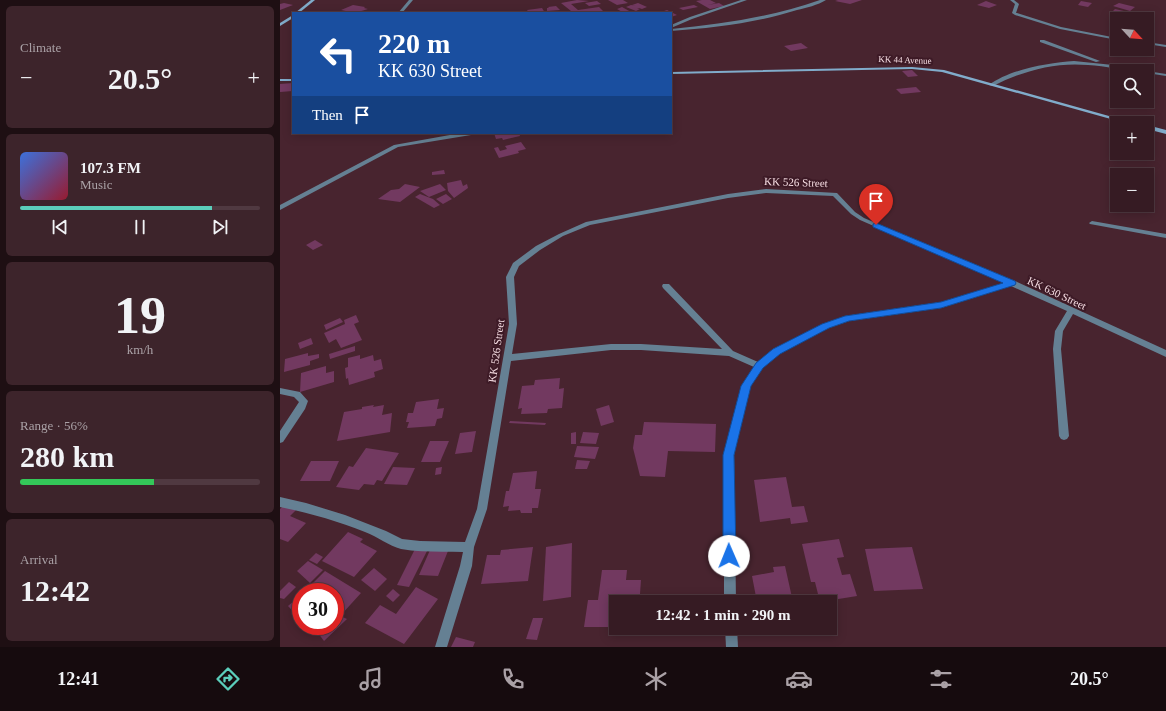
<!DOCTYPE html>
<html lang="en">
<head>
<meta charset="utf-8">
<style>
  body { margin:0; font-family:"Times New Roman",serif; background:#3d242b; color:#f1f3f6; height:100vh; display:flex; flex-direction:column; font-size:15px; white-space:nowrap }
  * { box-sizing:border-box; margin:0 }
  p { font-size:13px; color:#aaa1a6 }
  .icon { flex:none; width:22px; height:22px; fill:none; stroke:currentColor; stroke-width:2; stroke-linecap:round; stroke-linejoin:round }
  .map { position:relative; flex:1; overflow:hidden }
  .details { display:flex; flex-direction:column; gap:6px; padding:6px; background:#1e0f13; width:280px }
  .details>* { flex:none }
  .hud { position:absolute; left:12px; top:12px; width:380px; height:122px; border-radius:0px; box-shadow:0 2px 10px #0003,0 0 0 1px #503941; background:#1a4fa0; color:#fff; overflow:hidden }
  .needle { width:26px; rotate:116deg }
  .buttons { position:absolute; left:830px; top:12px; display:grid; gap:8px }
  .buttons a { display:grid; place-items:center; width:44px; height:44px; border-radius:0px; background:#361b23; box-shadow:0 2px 10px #0003,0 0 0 1px #503941; font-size:20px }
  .speed { position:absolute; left:12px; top:583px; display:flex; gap:8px; font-size:20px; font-weight:700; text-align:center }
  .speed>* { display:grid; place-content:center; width:52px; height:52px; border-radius:50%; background:#361b23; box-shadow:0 2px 10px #0003,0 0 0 1px #503941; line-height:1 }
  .speed .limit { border:6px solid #d22; background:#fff; color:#111 }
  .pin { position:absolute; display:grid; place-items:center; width:34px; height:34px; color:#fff; margin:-41px -17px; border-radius:50% 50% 50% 0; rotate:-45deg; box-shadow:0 0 4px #0007 }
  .pin .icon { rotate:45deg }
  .me { position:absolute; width:44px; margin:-22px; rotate:359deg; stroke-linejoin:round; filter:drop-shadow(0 0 3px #0008) }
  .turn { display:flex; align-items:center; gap:14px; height:84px; padding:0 20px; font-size:18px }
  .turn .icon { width:52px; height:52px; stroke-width:2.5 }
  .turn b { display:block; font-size:28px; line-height:34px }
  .then { display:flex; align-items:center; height:38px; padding:0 20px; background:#0003; gap:8px; font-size:15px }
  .big { font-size:30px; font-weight:800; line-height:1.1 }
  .details .card { flex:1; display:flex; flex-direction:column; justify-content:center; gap:6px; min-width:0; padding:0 14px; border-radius:6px; background:#3d242b }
  .details .dial { align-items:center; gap:0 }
  .dial b { font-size:52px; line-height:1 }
  .song { display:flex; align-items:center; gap:12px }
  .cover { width:48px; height:48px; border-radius:6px; background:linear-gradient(135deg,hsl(220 70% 55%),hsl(350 70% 35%)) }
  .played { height:4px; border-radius:2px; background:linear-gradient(90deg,#5bcebb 80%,#503941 80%) }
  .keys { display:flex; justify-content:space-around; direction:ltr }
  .heat { display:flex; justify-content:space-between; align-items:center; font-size:22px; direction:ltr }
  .charge { height:6px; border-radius:3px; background:linear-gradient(90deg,#34c759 56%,#503941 0) }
  .trip { position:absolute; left:329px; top:595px; width:228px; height:40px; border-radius:0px; background:#361b23; box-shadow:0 2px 10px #0003,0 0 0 1px #503941; font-weight:800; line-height:40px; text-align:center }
  .dock { display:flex; height:64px; justify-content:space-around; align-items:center; background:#160b0e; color:#aaa1a6 }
  .dock .icon { width:28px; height:28px }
  .dock .active { color:#5bcebb }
  .dock b { font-size:18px; color:#f1f3f6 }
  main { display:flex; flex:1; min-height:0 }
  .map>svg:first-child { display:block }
</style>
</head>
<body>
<main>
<section class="details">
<div class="card"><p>Climate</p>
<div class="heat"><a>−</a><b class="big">20.5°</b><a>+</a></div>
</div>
<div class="card">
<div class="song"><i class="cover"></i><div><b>107.3 FM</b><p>Music</p></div></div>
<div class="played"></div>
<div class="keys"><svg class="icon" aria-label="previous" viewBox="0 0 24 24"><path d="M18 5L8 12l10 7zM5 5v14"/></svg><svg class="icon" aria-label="pause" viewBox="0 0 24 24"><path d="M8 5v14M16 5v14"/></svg><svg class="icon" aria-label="next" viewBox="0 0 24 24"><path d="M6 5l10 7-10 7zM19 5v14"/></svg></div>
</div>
<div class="card dial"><b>19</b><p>km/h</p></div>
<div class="card"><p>Range · 56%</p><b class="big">280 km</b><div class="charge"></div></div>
<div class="card"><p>Arrival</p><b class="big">12:42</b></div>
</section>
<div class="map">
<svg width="886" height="647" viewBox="0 0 886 647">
  <rect width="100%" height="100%" fill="#48242f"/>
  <g fill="#723960">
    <polygon points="297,0 309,1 291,4 298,10 319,7 323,11 311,13 288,13 287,12 291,11 281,3"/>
    <polygon points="328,0 343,0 348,3 337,5"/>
    <polygon points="422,0 430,0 436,3 428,5 439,3 444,6 430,9 416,1"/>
    <polygon points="558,0 582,0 570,4 555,1"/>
    <polygon points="317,1 321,4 309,6 305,3"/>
    <polygon points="706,1 717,5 709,8 697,5"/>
    <polygon points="801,1 812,3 808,7 798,5"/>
    <polygon points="4,3 13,5 0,10 0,4"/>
    <polygon points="358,3 367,7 362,9 359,8 357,8 360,9 356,11 346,7 351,5 356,6 352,5"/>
    <polygon points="839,3 855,7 850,11 833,6"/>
    <polygon points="73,5 85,7 84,8 88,9 75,13 61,10"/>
    <polygon points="414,5 418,7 403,10 399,8"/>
    <polygon points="276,6 280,10 267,11 267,8 269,8 268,7"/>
    <polygon points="342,7 351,12 344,13 337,9"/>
    <polygon points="262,8 265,13 249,13 247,10"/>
    <polygon points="835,9 853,13 850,15 832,12"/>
    <polygon points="387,10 397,15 391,17 391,13 378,13"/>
    <polygon points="521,43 528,48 511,51 504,46"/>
    <polygon points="632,70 638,76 628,77 622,71"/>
    <polygon points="13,83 13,91 0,92 0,84"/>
    <polygon points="636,87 641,92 621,94 616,89"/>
    <polygon points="214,133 239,133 240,136 223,140 222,138 216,139"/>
    <polygon points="241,142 246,149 238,151 239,153 219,158 214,148 218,147 220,151 227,149 225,146"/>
    <polygon points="164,170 165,174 152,175 152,172"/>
    <polygon points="181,180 183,186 187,184 188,188 174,198 168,191 167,183"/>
    <polygon points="125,184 140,187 120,202 98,199 111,190 119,189"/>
    <polygon points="160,184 166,190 149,197 140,191"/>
    <polygon points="140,194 153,199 160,205 154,208 135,197"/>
    <polygon points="166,194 172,199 163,204 156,199"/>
    <polygon points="35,240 43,245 33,250 26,245"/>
    <polygon points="76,315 79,322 74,324 82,340 61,348 56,339 49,343 44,333 65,324 64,320"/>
    <polygon points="60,318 63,322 46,330 44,325"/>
    <polygon points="31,338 33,344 20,349 18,343"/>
    <polygon points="75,346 75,351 50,359 49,354"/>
    <polygon points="28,353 28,356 39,354 39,358 30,361 30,365 4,372 5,359"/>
    <polygon points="80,355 80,359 93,355 94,361 101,359 103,369 94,372 95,377 69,385 68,378 66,379 65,368 68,367 68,358"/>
    <polygon points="46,366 46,373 54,371 54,382 20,392 21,373"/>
    <polygon points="280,378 279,389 284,388 282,408 268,409 267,413 241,414 242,408 238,409 242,386 254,385 255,380"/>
    <polygon points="159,399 157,409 164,408 162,418 157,419 155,426 127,428 129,422 126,422 128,413 133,413 136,402"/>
    <polygon points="94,405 93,407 104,405 102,415 112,413 110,432 57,441 64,412 82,409 82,407"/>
    <polygon points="329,405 334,422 321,426 316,409"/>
    <polygon points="230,421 266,423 265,425 229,423"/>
    <polygon points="364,422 436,424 435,452 388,451 385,477 360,476 353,448 355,435 362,435"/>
    <polygon points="196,431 192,452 175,454 180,433"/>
    <polygon points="296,432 296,444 291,444 291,433"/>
    <polygon points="303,432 319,433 316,444 300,443"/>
    <polygon points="150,441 169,441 160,462 141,462"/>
    <polygon points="297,446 319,447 315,459 294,457"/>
    <polygon points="86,448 119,453 102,481 97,480 94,485 84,484 79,490 56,487 69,466 73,467"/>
    <polygon points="297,460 310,461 307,469 295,469"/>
    <polygon points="31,461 59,461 50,481 20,481"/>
    <polygon points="113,467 135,468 127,485 104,484"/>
    <polygon points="162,467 161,474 155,475 156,468"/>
    <polygon points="257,471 255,489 261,489 258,508 252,508 252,513 241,513 240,510 228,511 229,506 223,507 226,491 229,491 233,473"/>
    <polygon points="506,477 512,507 524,506 528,522 511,524 510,518 480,522 474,480"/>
    <polygon points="5,504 17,509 10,516 26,523 8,542 0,539 0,509"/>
    <polygon points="68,532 83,539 80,542 97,551 74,577 42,561"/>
    <polygon points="559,539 564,557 557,558 562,575 570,574 577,596 540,602 535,582 531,582 522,544"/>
    <polygon points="292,543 291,597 263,601 266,547"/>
    <polygon points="253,547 248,581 201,584 207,555 220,555 221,550"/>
    <polygon points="632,547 643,589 594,591 585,549"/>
    <polygon points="135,549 147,551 129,587 117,585"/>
    <polygon points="150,550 168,551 158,576 139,575"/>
    <polygon points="36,553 43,557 37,564 29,560"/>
    <polygon points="28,561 43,570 30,583 17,571"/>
    <polygon points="505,566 513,602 477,602 472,576 494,572 493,567"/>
    <polygon points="94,568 107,579 95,591 81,580"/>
    <polygon points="322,570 347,570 346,580 361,580 360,594 366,594 365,602 336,602 335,627 304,627 308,600 318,600"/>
    <polygon points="45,571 81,593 61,615 55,610 55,592 25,591"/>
    <polygon points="9,582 16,587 4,599 0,598 0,591"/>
    <polygon points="136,587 158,599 124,644 85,623 100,605 116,614"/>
    <polygon points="113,589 120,595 113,602 106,596"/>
    <polygon points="21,595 21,620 8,606"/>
    <polygon points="58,615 67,619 44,641 38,633 43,626 55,626 55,618"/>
    <polygon points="253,618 263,618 257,640 246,639"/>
    <polygon points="486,628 507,628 508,631 488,634"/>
    <polygon points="176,637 195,642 193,647 171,647"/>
  </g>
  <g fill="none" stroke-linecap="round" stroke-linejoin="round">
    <polygon fill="#658093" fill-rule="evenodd" points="129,0 133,0 122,13 118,13"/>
    <g fill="#658093" fill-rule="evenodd">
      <polygon points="461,0 467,0 412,19 391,28 391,25 410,17"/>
      <path d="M540 0H546C538 5 526 8 517 10 476 23 433 28 391 31V29C442 24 492 17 540 0Z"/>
      <polygon points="730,0 734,0 739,4 736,13 737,13 781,27 837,38 837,40 780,29 735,15 732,13 735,4"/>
      <polygon points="760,40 764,40 820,61 816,62 760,42"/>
      <polygon points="867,42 886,45 886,47 867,44"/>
      <path d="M794 61 833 65 860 71C843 71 826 66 808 65 774 62 743 71 713 86L709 85C730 69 768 63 794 61Z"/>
      <polygon points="865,71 867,71 886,74 886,76 867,73 867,71"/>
      <polygon points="181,133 194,133 191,135 118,147 0,210 0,205 114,145"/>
      <path d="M486 189 557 193 575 212 584 218 735 281 886 350V357L793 314 783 331 781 349 789 436 787 439 784 440 781 439 779 436 773 349 775 331 787 311 731 286 661 308 569 321 549 328 499 353 482 368 470 387 454 455 456 602H444V455L462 386 474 367 449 356 361 350H331L231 361 207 509 194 547 192 566 167 647H155L180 566 183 552C163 551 141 553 121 549 109 546 98 537 85 532 58 521 29 513 0 507V497L26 503 65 515 106 531 122 539 140 541 185 542 197 509 229 324 226 277 233 263 256 246 279 234 306 222 448 194ZM486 193 553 196 571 214 580 220 725 283 661 302 565 316 543 324 493 349 478 362 453 351 389 284H383L382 286 383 288 442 349 361 344H331L232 354 237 324 234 277 239 266 260 250 283 236 310 225 448 198Z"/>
      <polygon points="812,221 886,234 886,238 810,224 809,223"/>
      <polygon points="0,388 20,392 28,401 25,409 3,442 0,443 0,431 19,402 14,397 0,394"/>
      <polygon points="445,628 457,628 458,647 446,647"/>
    </g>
    <g fill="#81accb" fill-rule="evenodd">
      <polygon points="31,0 35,0 19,13 15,13"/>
      <polygon points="13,15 13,18 0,26 0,23"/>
      <polygon points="632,67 664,70 854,123 845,123 662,72 632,69 391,74 391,72"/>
      <rect x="0" y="79" width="13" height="2"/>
      <polygon points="867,125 886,130 886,134 867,129"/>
    </g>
  </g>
  <polygon fill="#1a73e8" stroke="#114b97" points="596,223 735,281 736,283 735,285 661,308 569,321 549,328 500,354 483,368 471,386 454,455 456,556 454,560 449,562 445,560 443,556 443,455 461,386 476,363 493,349 542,324 565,316 661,302 723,283 593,227 593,224"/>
  <g text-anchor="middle" stroke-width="4" stroke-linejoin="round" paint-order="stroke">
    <g font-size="9" fill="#f7dee4" stroke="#3d1a26">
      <text transform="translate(625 60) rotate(2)" y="3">KK 44 Avenue</text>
    </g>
    <g font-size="11" fill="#f7dee4" stroke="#3d1a26">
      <text transform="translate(516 182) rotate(2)" y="4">KK 526 Street</text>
      <text transform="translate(777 293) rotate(25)" y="4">KK 630 Street</text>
      <text transform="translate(216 351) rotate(-82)" y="4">KK 526 Street</text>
    </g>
  </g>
</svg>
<div class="buttons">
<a><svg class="needle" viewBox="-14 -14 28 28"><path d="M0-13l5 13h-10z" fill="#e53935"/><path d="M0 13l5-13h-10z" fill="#aaa1a6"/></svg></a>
<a><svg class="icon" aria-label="search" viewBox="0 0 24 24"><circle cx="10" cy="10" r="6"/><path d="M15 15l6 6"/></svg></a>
<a>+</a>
<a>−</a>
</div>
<div class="speed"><div class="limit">30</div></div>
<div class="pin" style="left:596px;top:225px;background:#d93025"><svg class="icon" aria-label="arrive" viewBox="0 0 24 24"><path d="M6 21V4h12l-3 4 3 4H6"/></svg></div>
<svg class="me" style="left:449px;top:556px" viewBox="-20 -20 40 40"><circle r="19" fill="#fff"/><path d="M0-13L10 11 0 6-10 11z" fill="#1a73e8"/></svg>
<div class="trip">12:42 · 1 min · 290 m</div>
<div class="hud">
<div class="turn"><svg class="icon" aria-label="left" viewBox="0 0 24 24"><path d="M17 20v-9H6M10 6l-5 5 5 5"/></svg><div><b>220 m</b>KK 630 Street</div></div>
<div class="then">Then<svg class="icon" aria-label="arrive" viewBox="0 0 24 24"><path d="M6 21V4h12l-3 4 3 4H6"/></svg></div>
</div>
</div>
</main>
<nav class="dock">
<b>12:41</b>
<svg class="icon active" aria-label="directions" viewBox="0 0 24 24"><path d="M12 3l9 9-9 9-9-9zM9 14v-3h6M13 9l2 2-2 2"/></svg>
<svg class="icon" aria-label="music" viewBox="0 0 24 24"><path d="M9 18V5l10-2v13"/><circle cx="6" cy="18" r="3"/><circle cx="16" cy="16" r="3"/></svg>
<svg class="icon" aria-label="phone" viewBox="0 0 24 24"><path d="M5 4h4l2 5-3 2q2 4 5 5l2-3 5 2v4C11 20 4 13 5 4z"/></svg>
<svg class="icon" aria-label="climate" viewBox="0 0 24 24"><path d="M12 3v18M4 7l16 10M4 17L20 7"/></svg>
<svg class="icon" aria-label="car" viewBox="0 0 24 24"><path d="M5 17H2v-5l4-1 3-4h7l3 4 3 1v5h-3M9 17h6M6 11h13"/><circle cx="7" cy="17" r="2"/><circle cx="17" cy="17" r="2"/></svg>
<svg class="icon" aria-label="filters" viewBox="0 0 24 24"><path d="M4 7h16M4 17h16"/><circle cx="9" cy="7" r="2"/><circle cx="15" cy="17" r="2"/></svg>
<b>20.5°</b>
</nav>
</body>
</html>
